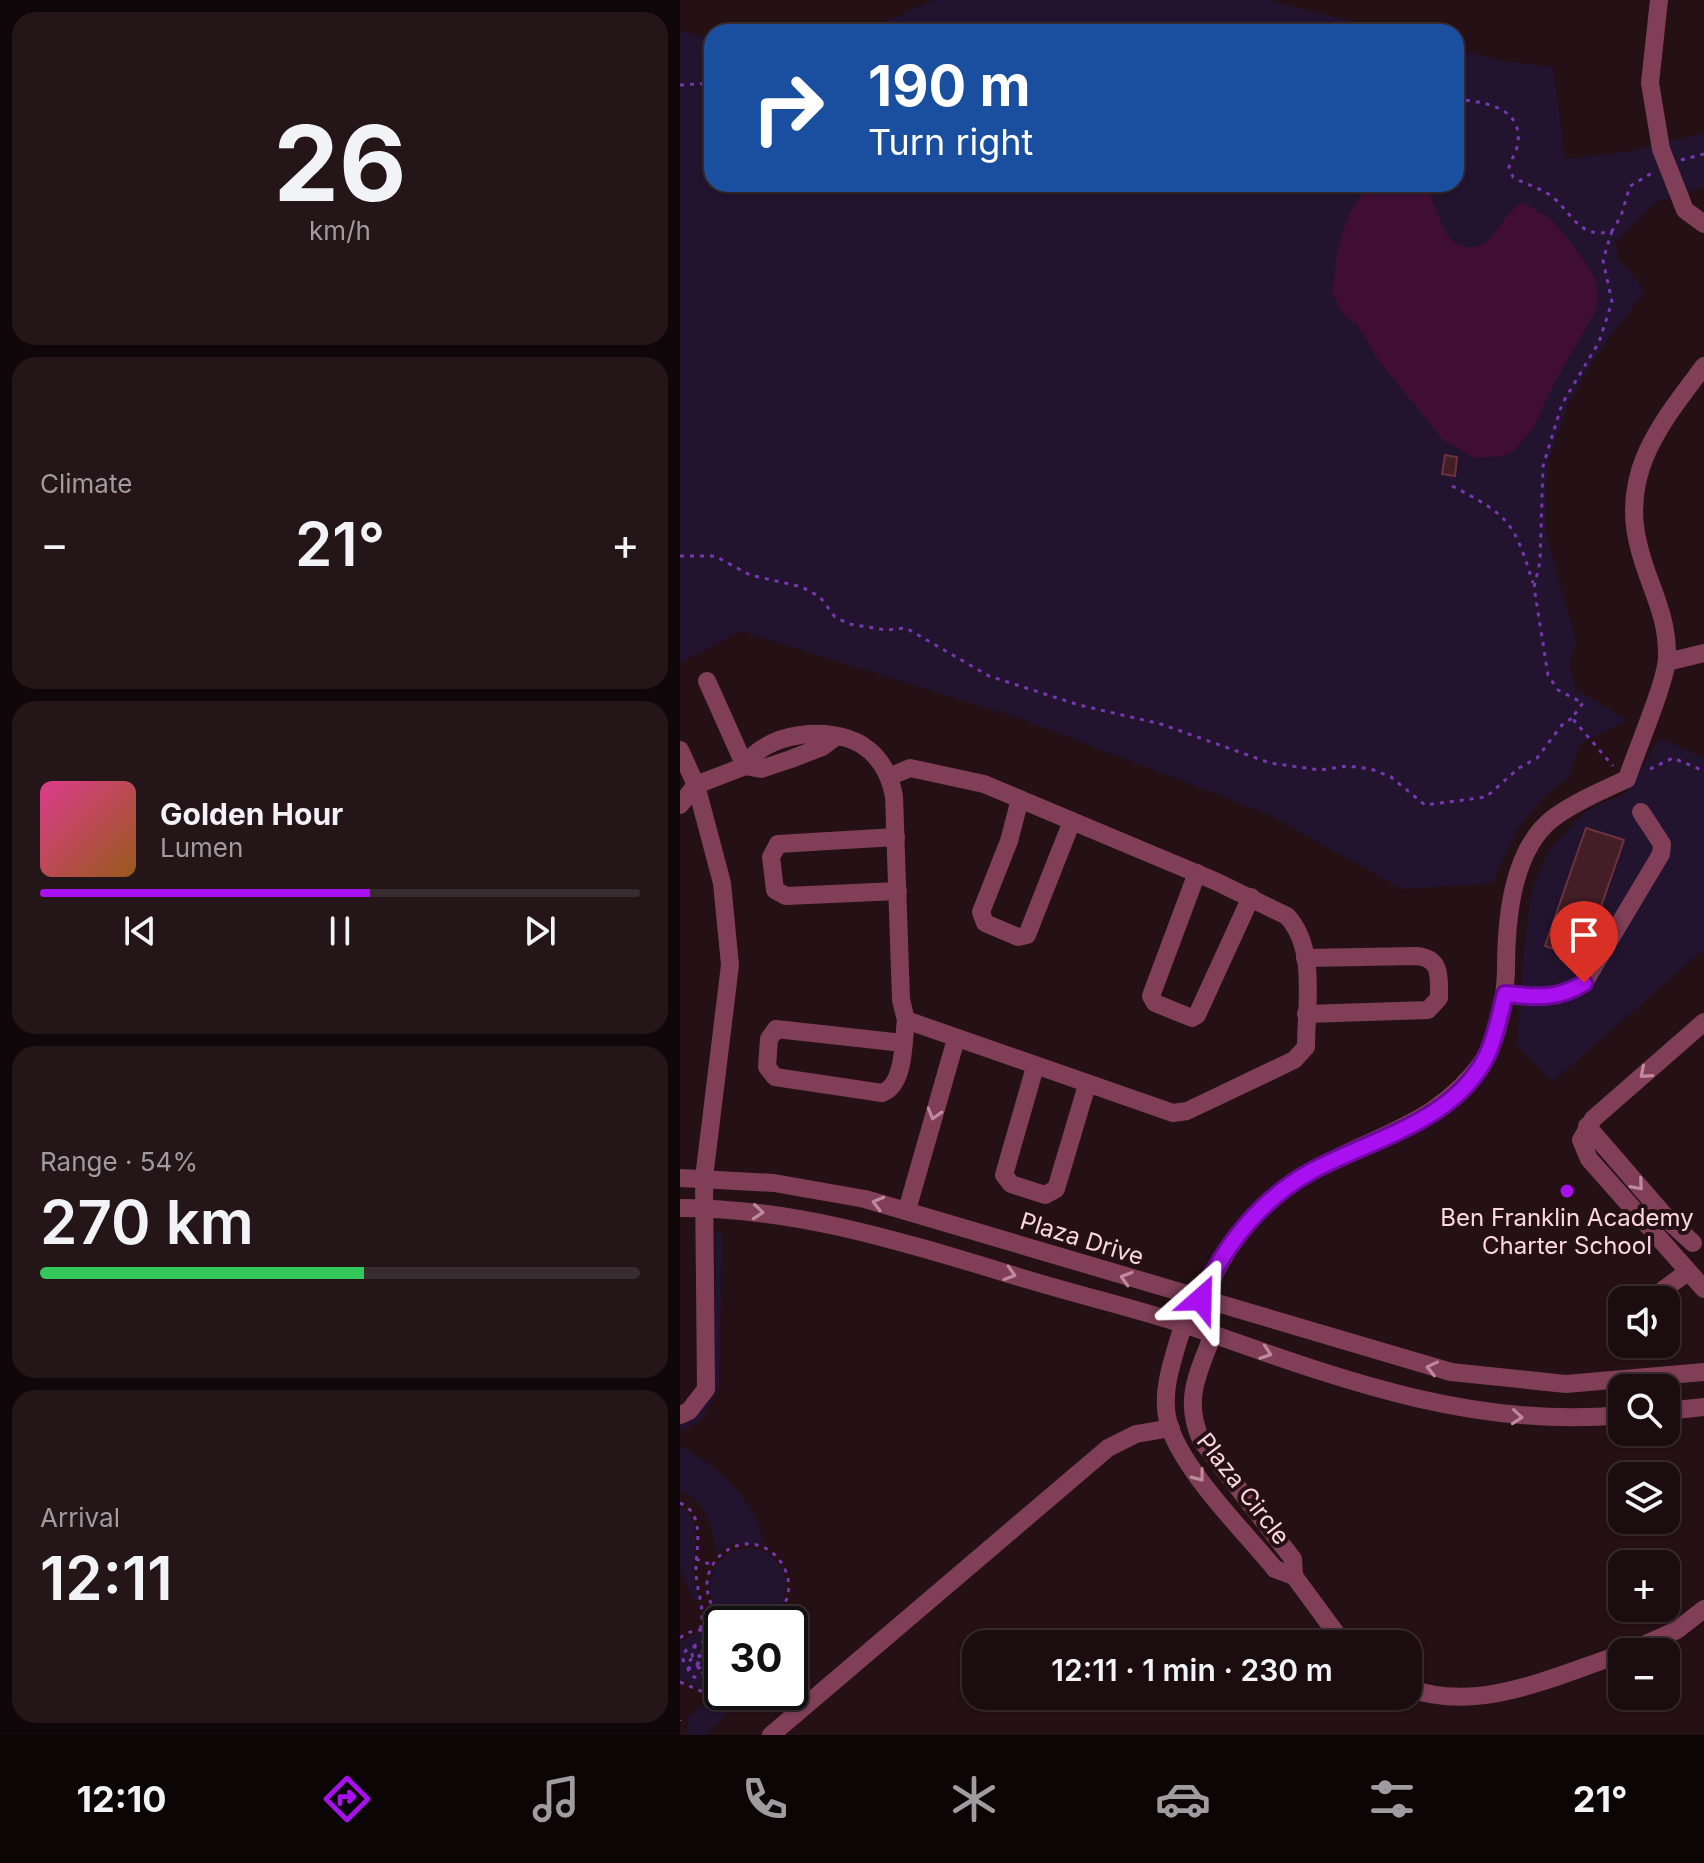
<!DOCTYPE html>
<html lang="en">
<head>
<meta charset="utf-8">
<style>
  body { margin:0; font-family:Inter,sans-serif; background:#241519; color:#f1f3f6; height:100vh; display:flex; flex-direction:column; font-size:30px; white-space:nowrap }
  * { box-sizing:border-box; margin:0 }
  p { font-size:26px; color:#a09b9f }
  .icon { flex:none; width:44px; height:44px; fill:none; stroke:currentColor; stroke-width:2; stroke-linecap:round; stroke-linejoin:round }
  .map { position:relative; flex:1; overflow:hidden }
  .details { display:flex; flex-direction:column; gap:12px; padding:12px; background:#0f0709; width:680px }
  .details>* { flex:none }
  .guide { position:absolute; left:24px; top:24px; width:760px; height:168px; border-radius:24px; box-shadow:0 2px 6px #0004,0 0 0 2px #392c30; background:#1a4fa0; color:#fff; overflow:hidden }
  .controls { position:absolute; left:928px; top:1286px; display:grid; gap:16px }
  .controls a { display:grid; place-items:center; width:72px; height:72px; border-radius:16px; background:#1b0c10; box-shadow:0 2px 6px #0004,0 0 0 2px #392c30; font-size:40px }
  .speed { position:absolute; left:24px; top:1606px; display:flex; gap:16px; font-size:40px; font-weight:700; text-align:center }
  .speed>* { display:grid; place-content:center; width:104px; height:104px; border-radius:50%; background:#1b0c10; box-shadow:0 2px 6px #0004,0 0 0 2px #392c30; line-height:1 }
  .speed .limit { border:4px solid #111; border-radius:12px; background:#fff; color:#111 }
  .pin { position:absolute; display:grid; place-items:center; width:68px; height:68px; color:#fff; margin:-82px -34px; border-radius:50% 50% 50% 0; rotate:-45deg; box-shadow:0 0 8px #0007 }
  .pin .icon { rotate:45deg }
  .me { position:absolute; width:88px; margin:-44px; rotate:25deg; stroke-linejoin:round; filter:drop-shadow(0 0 6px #0008) }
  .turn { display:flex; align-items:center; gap:28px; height:168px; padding:0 32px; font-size:36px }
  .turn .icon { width:104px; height:104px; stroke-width:2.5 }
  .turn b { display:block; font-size:56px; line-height:68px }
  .big { font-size:60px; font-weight:600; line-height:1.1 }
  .details .tile { flex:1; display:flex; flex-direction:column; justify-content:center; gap:12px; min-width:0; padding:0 28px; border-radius:24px; background:#241519 }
  .details .dial { align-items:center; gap:0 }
  .dial b { font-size:104px; line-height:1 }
  .song { display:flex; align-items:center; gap:24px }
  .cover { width:96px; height:96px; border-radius:12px; background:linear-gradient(135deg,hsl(330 70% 55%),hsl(30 70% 35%)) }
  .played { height:8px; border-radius:4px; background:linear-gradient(90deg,#a910ef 55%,#392c30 55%) }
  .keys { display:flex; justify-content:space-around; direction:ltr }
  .heat { display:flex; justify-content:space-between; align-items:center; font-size:44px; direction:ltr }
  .charge { height:12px; border-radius:6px; background:linear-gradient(90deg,#34c759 54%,#392c30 0) }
  .trip { position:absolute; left:282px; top:1630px; width:460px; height:80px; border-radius:24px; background:#1b0c10; box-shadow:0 2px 6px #0004,0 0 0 2px #392c30; font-weight:600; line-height:80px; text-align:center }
  .dock { display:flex; height:128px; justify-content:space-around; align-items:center; background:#0b0506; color:#a09b9f }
  .dock .icon { width:56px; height:56px }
  .dock .on { color:#a910ef }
  .dock b { font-size:36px; color:#f1f3f6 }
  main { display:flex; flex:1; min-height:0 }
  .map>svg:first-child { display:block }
</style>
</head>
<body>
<main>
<section class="details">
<div class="tile dial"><b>26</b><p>km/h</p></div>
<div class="tile"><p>Climate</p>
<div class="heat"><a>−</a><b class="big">21°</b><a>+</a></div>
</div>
<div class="tile">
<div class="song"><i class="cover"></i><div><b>Golden Hour</b><p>Lumen</p></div></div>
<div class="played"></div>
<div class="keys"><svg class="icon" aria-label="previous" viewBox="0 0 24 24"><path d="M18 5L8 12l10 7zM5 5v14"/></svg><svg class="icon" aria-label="pause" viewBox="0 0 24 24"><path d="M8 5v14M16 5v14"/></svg><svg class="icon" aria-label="next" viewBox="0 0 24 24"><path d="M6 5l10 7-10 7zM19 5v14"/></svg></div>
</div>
<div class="tile"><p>Range · 54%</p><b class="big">270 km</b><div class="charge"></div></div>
<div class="tile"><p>Arrival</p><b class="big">12:11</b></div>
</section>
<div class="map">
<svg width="1024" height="1735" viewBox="0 0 1024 1735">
  <rect width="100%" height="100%" fill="#241015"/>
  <g fill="#22142e">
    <polygon points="254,0 589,0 711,32 183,32"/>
    <polygon points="0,30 32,41 32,184 776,184 776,49 818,60 873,67 885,159 946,152 1024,133 1024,187 976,202 936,241 937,258 965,290 912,362 887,407 867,466 866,532 896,642 889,665 896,689 947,720 900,744 889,777 864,796 836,831 813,883 722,889 588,814 342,719 61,631 0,663"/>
    <polygon points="980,738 1024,758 1024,949 872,1082 837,1045 845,935 853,886 868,851 904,812 946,793"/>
    <polygon points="36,1233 42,1233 39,1388 21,1420 0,1432 0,1425 5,1422 33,1374"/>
    <path d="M0 1445C41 1471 73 1495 85 1545L52 1544 37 1552C31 1527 28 1501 0 1491Z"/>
    <path d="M0 1507C23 1517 13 1554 14 1574 14 1583 17 1592 19 1601L13 1599 0 1569Z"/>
    <circle cx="68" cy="1586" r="38"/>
    <polygon points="22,1632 42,1642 42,1679 22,1689 0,1679 0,1643 13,1634"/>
    <polygon points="60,1692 44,1717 26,1735 7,1735 8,1717 26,1702"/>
  </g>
  <path fill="#400e35" d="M691 184H742C760 202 758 244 787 247 816 251 821 210 843 203L871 219 893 245 915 277 919 297 915 312 873 385 854 427 834 451 821 456 795 458 763 440 696 357 677 324 663 315 652 293C657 252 660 215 691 184Z"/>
  <g fill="#441e26" stroke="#6e313e" stroke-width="2">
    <polygon points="765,455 777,457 775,476 762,474"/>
    <polygon points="906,828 944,840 903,959 865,946"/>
  </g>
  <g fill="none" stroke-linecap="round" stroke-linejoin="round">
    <g stroke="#7637af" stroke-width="3" stroke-dasharray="4 6" stroke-linecap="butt">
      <polyline points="489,32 575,26 614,32"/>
      <polyline points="0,85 32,83"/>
      <path d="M776 99C802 102 842 106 838 142 837 151 832 158 829 167L833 177C846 185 862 188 874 198 893 216 902 240 932 231L941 216 950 186 972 173"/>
      <polyline points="1001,160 1024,154"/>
      <polyline points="932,231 923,260 932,302 919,342 882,404 863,466 860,562 854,587 868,675 878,690 903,703 892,718 933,766"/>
      <path d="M772 486C830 516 834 522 853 583"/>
      <polyline points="0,556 35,556 70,575 122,587 140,597 155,617 169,624 206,630 226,628 309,676 399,705 481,724 590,763 640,770 667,766 691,769 711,777 745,805 806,797 839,768 857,758 882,725 892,718"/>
      <polyline points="970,769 993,758 1024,771"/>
      <path d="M0 1503C27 1514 15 1551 16 1573 17 1594 26 1609 20 1630"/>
      <polyline points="16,1559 32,1565"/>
      <polyline points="23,1614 49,1623"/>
      <path d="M53 1624C38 1616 27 1604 27 1585 27 1573 33 1561 43 1553 92 1517 141 1598 81 1624"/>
      <path d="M0 1638C13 1627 29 1628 42 1639"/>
      <circle cx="23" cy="1653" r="11"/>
      <circle cx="14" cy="1658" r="11"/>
      <circle cx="28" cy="1663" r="11"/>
      <circle cx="19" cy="1667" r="11"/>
      <polyline points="0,1682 21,1691 42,1681"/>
      <polyline points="0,1720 0,1721"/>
    </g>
    <g stroke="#803f57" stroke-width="18">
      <polyline points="979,0 970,83 981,149 1005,210 1024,224"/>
      <polyline points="987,662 1024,653"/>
      <polyline points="27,681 65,766"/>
      <polyline points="0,750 16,785 42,883 50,965 24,1178 26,1389 9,1411 0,1415"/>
      <path d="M65 766C84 732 151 725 182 745 201 757 210 775 214 796L221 1000 226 1020 493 1113 507 1111 614 1060 626 1047C626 1006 637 948 607 916L535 881 304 784 230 768 211 776"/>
      <polyline points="16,785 65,766 81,769 111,759 142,747 154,738"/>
      <polyline points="340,799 329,841 301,912 305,923 338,937 347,935 392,821"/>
      <polyline points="0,805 16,785"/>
      <polyline points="216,837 98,844 91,857 95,890 106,896 218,891"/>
      <polyline points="517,873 471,996 475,1003 512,1018 517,1015 571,897"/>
      <path d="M625 958 736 956C762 958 759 977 759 998L748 1010 626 1014"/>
      <path d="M825 994C855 997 878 1000 904 983L981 854 982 844 961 812"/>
      <polyline points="1024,1022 913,1119 901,1140 909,1159 1024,1289"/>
      <path d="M223 1043 96 1029 89 1039 87 1067 95 1077 202 1093C225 1085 223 1042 226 1020"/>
      <polyline points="355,1067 324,1175 331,1184 365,1195 376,1189 407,1085"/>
      <polyline points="907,1126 991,1223 1013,1243"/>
      <polyline points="0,1178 94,1183 185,1199 771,1372 886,1384 1024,1372"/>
      <path d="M0 1208C122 1208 233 1245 349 1280 405 1297 463 1310 518 1329 657 1378 792 1429 942 1415"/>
      <polyline points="227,1210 276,1039"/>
      <polyline points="975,1296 1006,1273"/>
      <path d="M503 1325C495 1354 480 1390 488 1421 499 1467 564 1531 595 1569L614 1576 664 1644"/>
      <path d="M513 1327C533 1263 570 1206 630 1172 695 1134 760 1125 805 1058 820 1036 825 997 826 971 826 922 831 852 872 819 893 803 923 790 947 779 956 751 986 682 987 658 988 613 969 588 959 547 939 472 982 422 1024 366"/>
      <path d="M533 1334C518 1374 503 1399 521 1440L613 1559 614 1576"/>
      <polyline points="986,1411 1024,1407"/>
      <polyline points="948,1652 997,1630 1024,1609"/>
      <path d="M728 1688C800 1714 873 1676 942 1654"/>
      <polyline points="91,1735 428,1448 456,1434 491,1428"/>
    </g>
  </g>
  <defs><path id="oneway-chevron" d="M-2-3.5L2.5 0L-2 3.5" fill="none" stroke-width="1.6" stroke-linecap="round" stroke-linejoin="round" transform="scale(2)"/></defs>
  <g stroke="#be8a9c">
    <use href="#oneway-chevron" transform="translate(965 1073) rotate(139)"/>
    <use href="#oneway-chevron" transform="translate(254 1114) rotate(106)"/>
    <use href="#oneway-chevron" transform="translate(958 1185) rotate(49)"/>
    <use href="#oneway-chevron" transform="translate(198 1203) rotate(-165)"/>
    <use href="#oneway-chevron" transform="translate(78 1212) rotate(5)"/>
    <use href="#oneway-chevron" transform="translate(330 1274) rotate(17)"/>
    <use href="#oneway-chevron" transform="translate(446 1278) rotate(-163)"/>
    <use href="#oneway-chevron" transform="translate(586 1353) rotate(19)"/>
    <use href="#oneway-chevron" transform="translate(752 1368) rotate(-167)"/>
    <use href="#oneway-chevron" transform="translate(837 1417) rotate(5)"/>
    <use href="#oneway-chevron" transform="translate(519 1476) rotate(52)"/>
  </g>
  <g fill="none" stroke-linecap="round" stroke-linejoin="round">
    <g stroke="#6e0a9b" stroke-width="20">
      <path id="route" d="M521 1299C542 1247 582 1198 632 1171 691 1139 777 1121 808 1053 816 1035 820 1014 825 994 855 997 878 1000 904 983"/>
    </g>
    <use href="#route" stroke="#a910ef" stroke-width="14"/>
  </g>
  <circle fill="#a910ef" stroke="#241015" stroke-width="3" cx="887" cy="1191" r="8"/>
  <g text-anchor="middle" stroke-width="8" stroke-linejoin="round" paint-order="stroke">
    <g font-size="24" fill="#fcd6e2" stroke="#241015">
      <text x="887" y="1226">Ben Franklin Academy<tspan x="887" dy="28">Charter School</tspan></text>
    </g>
    <g font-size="24" fill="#fcd6e2" stroke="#241015">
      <text transform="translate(402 1239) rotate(17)" y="8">Plaza Drive</text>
      <text transform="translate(563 1489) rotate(52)" y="8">Plaza Circle</text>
    </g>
  </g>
</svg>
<div class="controls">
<a><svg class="icon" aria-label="sound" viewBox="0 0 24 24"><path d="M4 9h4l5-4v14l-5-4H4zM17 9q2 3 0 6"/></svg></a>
<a><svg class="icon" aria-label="search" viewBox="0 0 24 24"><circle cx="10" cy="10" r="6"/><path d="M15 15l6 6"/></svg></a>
<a><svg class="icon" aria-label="layers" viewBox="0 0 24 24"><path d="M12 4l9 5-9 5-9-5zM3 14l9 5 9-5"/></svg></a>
<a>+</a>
<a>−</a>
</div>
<div class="speed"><div class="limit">30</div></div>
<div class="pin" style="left:904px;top:983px;background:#d93025"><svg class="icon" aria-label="arrive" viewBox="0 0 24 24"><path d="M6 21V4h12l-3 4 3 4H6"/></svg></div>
<svg class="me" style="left:521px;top:1299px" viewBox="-20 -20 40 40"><path d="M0-17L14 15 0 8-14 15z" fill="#a910ef" stroke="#fff" stroke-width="4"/></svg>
<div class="trip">12:11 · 1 min · 230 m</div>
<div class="guide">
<div class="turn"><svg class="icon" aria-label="right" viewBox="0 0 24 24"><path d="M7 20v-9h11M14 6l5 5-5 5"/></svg><div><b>190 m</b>Turn right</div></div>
</div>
</div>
</main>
<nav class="dock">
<b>12:10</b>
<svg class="icon on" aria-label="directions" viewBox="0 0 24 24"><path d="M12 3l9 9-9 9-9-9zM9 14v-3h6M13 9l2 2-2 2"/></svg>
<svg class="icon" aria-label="music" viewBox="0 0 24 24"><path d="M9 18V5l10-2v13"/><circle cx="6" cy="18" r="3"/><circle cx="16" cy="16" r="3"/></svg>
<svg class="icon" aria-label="phone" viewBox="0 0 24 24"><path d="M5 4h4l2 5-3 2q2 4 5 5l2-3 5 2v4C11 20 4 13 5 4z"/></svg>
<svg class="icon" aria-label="climate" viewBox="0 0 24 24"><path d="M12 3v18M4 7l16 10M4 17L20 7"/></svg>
<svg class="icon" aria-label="car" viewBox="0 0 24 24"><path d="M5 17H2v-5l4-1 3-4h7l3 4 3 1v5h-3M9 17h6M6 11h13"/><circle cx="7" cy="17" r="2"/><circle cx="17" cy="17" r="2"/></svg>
<svg class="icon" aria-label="filters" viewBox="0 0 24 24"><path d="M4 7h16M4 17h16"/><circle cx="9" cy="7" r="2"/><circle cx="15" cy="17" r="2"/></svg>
<b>21°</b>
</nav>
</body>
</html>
